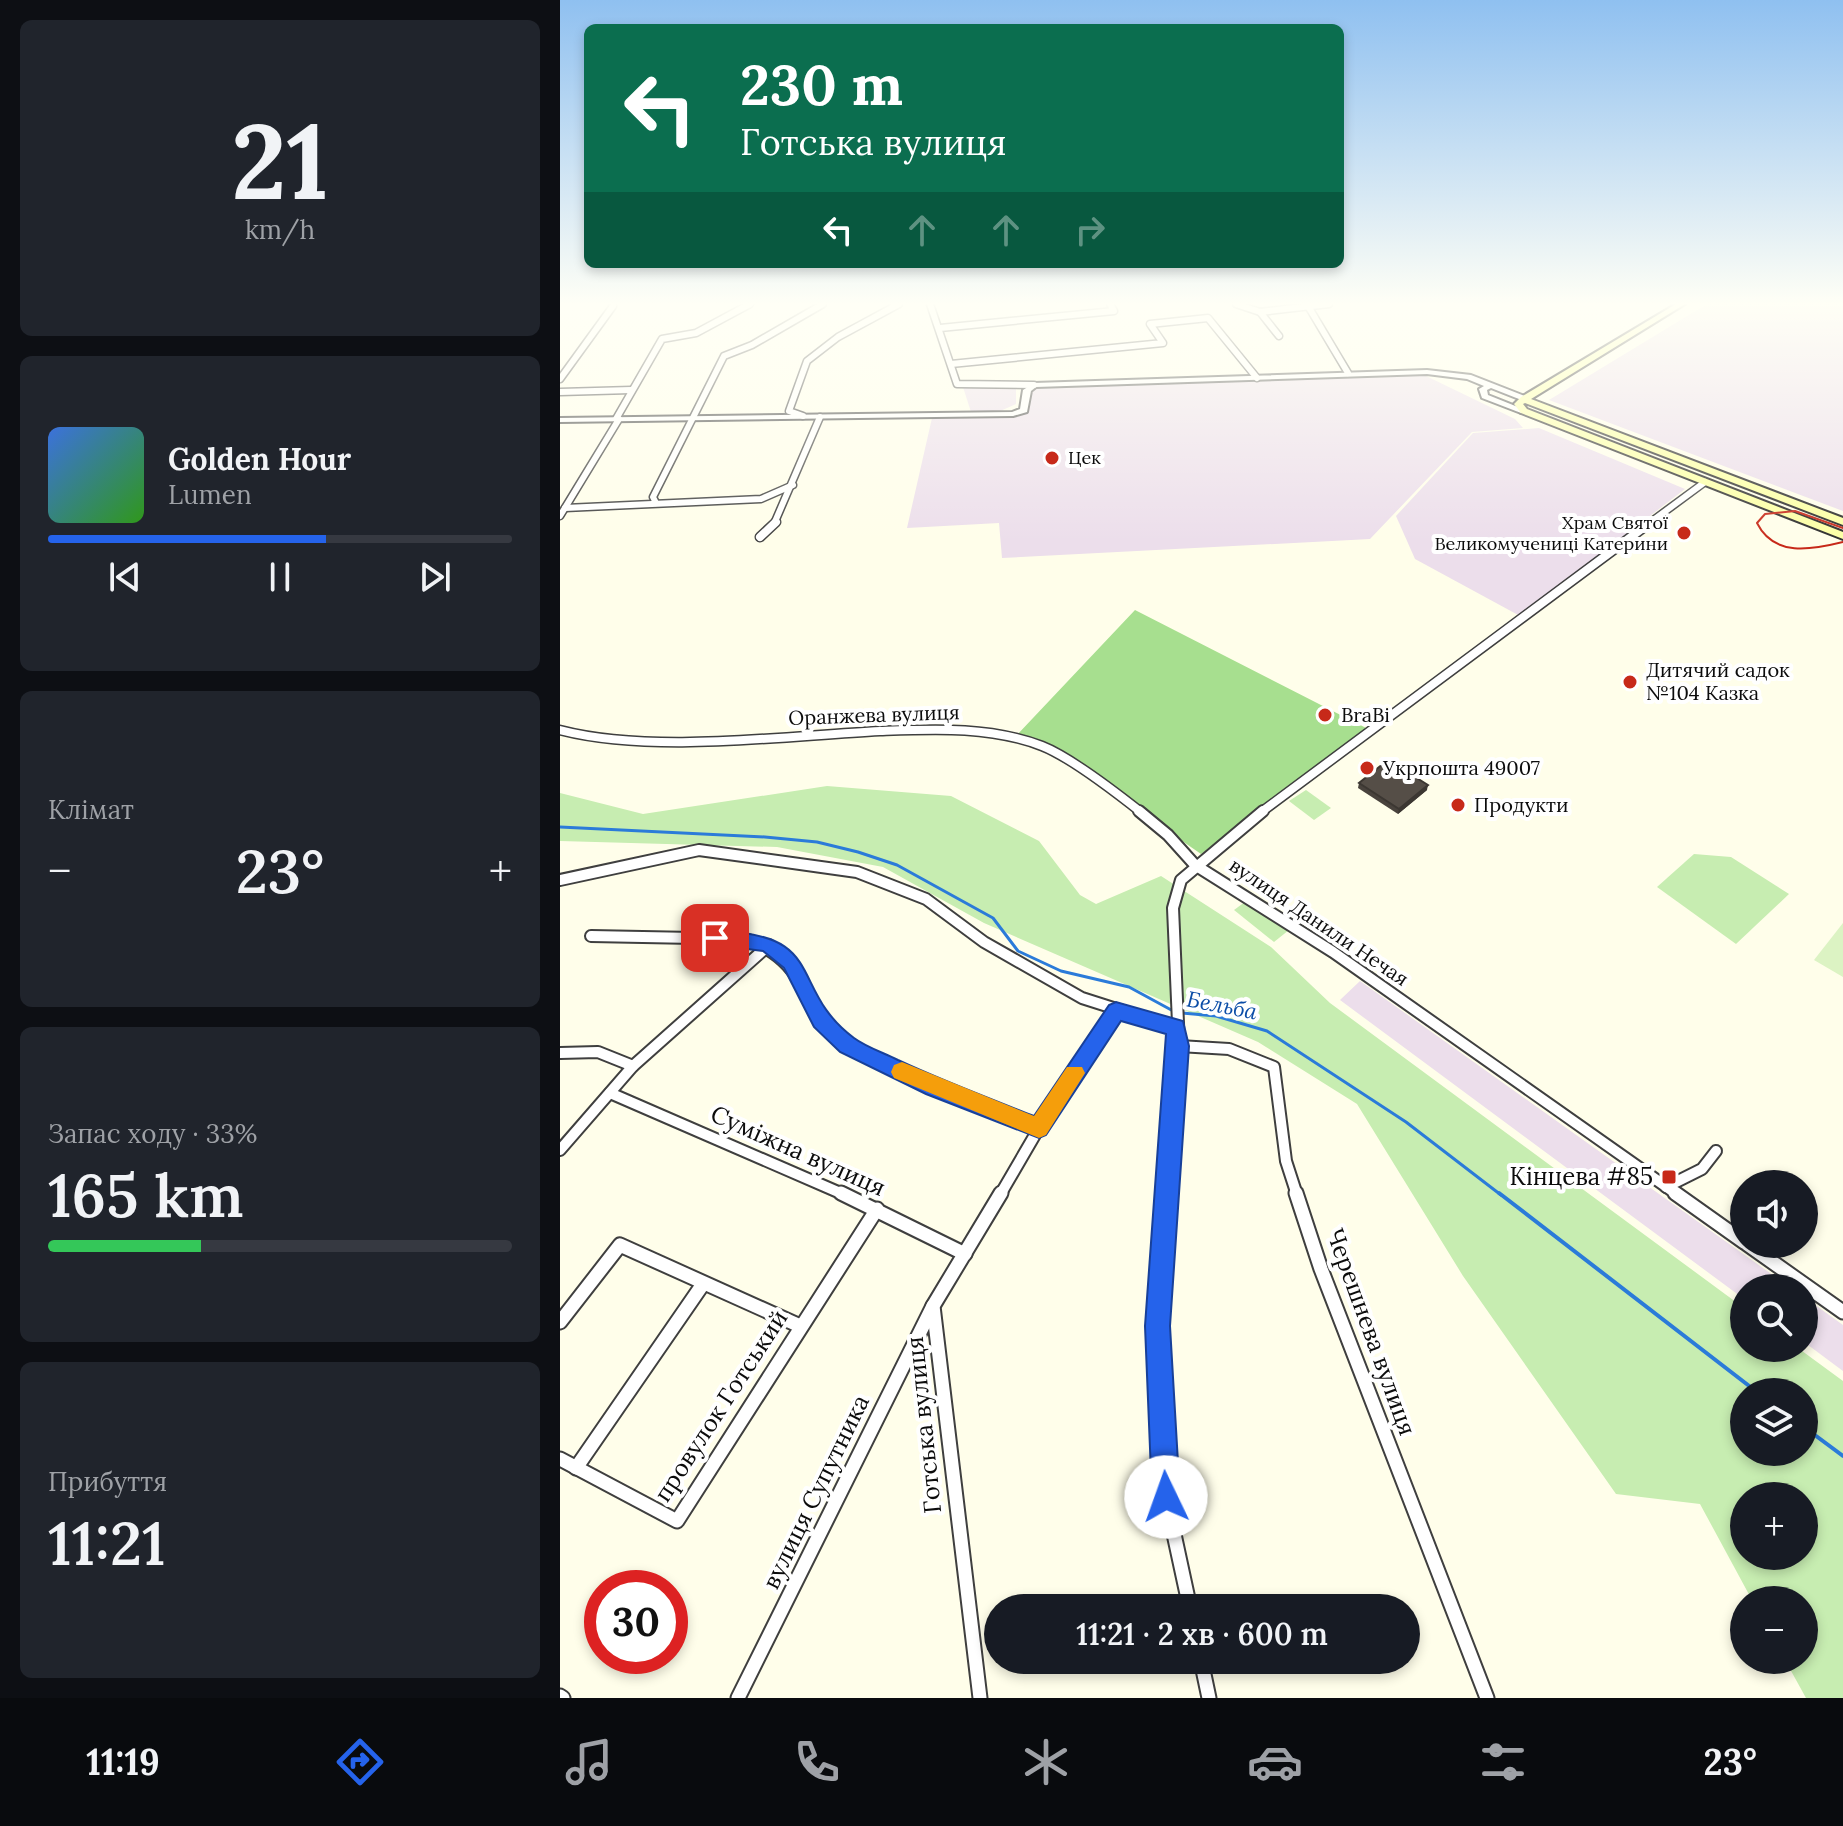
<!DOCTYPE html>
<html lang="uk">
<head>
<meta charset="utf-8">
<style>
  body { margin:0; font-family:Lora,serif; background:#20242c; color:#f1f3f6; height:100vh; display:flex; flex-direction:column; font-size:30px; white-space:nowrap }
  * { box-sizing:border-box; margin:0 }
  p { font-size:26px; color:#9ea1a6 }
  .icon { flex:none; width:44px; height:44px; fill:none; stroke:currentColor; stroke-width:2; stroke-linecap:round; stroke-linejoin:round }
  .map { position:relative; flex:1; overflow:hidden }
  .drawer { display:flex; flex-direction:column; gap:20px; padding:20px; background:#0d0f14; width:560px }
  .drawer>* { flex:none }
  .top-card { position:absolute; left:24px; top:24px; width:760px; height:244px; border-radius:12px; box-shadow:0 4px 12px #0003; background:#0b6e4f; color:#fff; overflow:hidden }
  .fabs { position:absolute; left:1170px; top:1170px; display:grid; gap:16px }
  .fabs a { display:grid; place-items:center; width:88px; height:88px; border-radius:50%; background:#171b24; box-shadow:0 4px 12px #0003; font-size:40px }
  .speed { position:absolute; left:24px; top:1570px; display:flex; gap:16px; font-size:40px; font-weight:700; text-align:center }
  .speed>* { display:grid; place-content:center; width:104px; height:104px; border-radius:50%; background:#171b24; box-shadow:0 4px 12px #0003; line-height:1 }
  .speed .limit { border:12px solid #d22; background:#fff; color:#111 }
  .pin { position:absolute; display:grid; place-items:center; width:68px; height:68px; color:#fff; margin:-34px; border-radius:16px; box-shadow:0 4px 12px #0006 }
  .me { position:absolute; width:88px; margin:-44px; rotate:357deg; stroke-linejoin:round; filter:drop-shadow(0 0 6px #0008) }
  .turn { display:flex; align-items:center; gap:28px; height:168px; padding:0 24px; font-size:36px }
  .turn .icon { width:104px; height:104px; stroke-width:2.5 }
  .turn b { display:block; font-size:56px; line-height:68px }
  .lanes { display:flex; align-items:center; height:76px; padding:0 24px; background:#0003; justify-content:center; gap:40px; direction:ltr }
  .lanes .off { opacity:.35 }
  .big { font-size:60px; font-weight:600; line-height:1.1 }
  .drawer .widget { flex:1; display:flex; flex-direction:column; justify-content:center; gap:12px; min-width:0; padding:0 28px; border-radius:12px; background:#20242c }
  .drawer .dial { align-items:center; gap:0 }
  .dial b { font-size:104px; line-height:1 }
  .song { display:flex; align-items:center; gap:24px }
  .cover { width:96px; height:96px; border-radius:12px; background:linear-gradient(135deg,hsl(220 70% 55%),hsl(110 70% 35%)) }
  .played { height:8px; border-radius:4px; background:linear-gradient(90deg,#2563eb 60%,#363941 60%) }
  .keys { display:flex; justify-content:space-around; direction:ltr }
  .heat { display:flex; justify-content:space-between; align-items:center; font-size:44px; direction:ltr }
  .charge { height:12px; border-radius:6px; background:linear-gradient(90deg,#34c759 33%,#363941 0) }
  .trip { position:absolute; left:424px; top:1594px; width:436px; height:80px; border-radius:40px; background:#171b24; box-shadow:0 4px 12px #0003; font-weight:600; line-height:80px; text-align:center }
  .dock { display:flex; height:128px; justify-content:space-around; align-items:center; background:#090b0e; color:#9ea1a6 }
  .dock .icon { width:56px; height:56px }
  .dock .on { color:#2563eb }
  .dock b { font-size:36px; color:#f1f3f6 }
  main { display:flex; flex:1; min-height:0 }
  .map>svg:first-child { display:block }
</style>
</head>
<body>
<main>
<section class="drawer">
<div class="widget dial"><b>21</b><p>km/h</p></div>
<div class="widget">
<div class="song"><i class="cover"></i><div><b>Golden Hour</b><p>Lumen</p></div></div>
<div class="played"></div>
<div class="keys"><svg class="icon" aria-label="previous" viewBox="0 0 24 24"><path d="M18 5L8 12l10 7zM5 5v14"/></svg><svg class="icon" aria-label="pause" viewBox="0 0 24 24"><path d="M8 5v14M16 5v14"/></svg><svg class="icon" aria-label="next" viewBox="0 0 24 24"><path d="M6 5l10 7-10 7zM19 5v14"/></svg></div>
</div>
<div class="widget"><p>Клімат</p>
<div class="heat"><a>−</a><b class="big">23°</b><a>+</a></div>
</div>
<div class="widget"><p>Запас ходу · 33%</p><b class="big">165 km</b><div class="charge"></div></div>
<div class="widget"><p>Прибуття</p><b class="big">11:21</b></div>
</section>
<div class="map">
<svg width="1283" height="1698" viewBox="0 0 1283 1698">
  <rect width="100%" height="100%" fill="#fffeea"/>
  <g fill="#ecdeeb">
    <polygon points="1147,304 1283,304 1283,511 989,400"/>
    <polygon points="864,375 955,419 963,428 912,432 810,539 442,558 439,523 347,528 372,418 439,418 467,412 471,389 475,386"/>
    <polygon points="403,387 456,387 456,404 438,412 411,412"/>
    <polygon points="979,428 1125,489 960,616 855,559 836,516 913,433"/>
    <polygon points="800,981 1231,1288 1184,1288 1184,1299 780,1000"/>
    <polygon points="1244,1297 1283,1325 1283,1371 1244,1342"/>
  </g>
  <g fill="#c7edb1" fill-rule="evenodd">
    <path d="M267 786 391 796 479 841 520 895 536 904 601 876 711 947 770 1003 1184 1308V1348H1238L1283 1381V1698H1246L1225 1660H1244V1600H1192L1140 1504 1056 1494 903 1276 797 1104 698 1042 424 923 323 867 217 847 0 841V793L83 814ZM1184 1392H1244V1452H1184ZM1184 1496H1244V1556H1184Z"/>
    <polygon points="746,790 771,808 754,820 729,801"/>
    <polygon points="1134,854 1171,857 1229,894 1176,944 1097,887"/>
    <polygon points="689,899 729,930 714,942 674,910"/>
  </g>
  <polygon fill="#a7df8f" points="575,610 808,729 641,854 507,761 455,737"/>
  <polygon fill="#dcf3c3" points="1283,923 1283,977 1254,960"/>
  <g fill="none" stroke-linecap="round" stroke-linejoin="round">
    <g stroke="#2b7bd9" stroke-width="3">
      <polyline points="0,827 205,837 257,842 298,852 337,865 433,918 458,951 501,971 569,987 615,1012"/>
      <polyline points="622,1013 656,1016 707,1031 846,1122 941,1195"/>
    </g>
    <g stroke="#2b7bd9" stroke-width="4">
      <polyline points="939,1193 1197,1392"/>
      <polyline points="1244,1427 1283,1456"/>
    </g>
    <g stroke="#3f3f3f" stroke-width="9">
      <g id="minor-far3">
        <polyline points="370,304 397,384 474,385"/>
        <polyline points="676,304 700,312 769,304"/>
        <polyline points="748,306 788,373"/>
        <polyline points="700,312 719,336"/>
        <polyline points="380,328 554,311 550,304"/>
        <polyline points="391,364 603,343 590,324 648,318 697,378"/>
        <polyline points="0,379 53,306"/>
        <polyline points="0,392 71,390"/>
        <polyline points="243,416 229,411 247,361 278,337 339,304"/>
        <polyline points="56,419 102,339 136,333 190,304"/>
        <polyline points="96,503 93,497 164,356 192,345 263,304"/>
        <polyline points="5,508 201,499 233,485"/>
        <polyline points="0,516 59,419"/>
        <polyline points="214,524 260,417"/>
        <polyline points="1088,524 1145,482"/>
      </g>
    </g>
    <g stroke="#3f3f3f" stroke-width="11">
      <g id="minor-far2">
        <polyline points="200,537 216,522"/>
        <path d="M0 730C93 754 222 736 320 731 374 729 430 726 482 746 510 757 558 794 582 813"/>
        <polyline points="700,813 1091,522"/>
      </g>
    </g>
    <g stroke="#3f3f3f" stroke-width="14">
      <g id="minor-far1">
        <polyline points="579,811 608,835 635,865 773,952 1118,1195"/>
        <polyline points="0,880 139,850 297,872 366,899 424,942 522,998 616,1028"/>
        <path d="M31 936 186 939C254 965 239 1011 288 1046 302 1055 318 1060 333 1067 381 1089 430 1108 479 1128"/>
        <polyline points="619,1046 669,1049 714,1067 726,1161 737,1195"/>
        <polyline points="0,1053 38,1052 73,1066"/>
        <polyline points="50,1093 285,1195"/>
        <polyline points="0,1150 73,1066 209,945"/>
        <polyline points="1106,1187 1142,1169 1156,1151"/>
        <polyline points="440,1195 479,1128 556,1011"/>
        <polyline points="607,1195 619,1046 613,908 621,880 703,811"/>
      </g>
    </g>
    <g stroke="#3f3f3f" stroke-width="17">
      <g id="minor">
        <polyline points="281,1193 405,1254"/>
        <polyline points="607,1193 597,1326 606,1497 630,1608"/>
        <polyline points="736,1193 761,1269 927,1698"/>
        <polyline points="1115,1193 1184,1242"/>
        <polyline points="1187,1244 1283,1312"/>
        <polyline points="0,1322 60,1245 240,1326"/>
        <polyline points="0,1459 117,1521 317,1209"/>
        <polyline points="16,1468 143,1284"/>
        <polyline points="641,1660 649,1698"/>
        <polyline points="0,1696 3,1698"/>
        <polyline points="178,1698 373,1306"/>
        <polyline points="420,1698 373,1306 441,1193"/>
      </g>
    </g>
    <g stroke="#3f3f3f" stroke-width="4">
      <polygon id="tertiary" points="867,370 911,375 967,397 967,401 964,401 931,388 927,390 928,395 968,411 961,413 922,398 919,389 924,386 907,379 867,374 476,387 471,391 467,412 453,416 0,422 0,418 452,412 460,409 463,390 474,383"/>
    </g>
    <g stroke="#2e2e2e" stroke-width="4">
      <polygon id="secondary" points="1116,304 1125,304 971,399 1283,518 1283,525 965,403 963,404 967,409 1283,532 1283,539 961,413 954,404 961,397"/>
    </g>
    <use href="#minor-far3" stroke="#fff" stroke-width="6"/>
    <use href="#minor-far2" stroke="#fff" stroke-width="8"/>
    <use href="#minor-far1" stroke="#fff" stroke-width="10"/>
    <use href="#minor" stroke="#fff" stroke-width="13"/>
    <use href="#tertiary" fill="#fff" fill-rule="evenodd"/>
    <use href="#secondary" fill="#fcffa5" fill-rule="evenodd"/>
    <path stroke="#c72919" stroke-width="2" d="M1283 528 1235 511 1205 514 1197 523C1214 557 1251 550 1283 542"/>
  </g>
  <polygon fill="#49433d" points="799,783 867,790 838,814 798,788"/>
  <polygon fill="#3c3732" points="868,785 867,790 838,814 839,809"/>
  <polygon fill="#554e47" stroke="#3c3732" stroke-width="2" points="828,760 868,785 839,809 799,783"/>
  <linearGradient id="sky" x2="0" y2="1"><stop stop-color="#8fc0f0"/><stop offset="0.56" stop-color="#fffff6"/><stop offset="1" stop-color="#fffff6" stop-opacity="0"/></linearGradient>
  <rect width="1283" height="542" fill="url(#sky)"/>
  <path fill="#2563eb" stroke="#184099" stroke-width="2" d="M155 931C270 933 227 988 294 1038 306 1047 324 1053 338 1060 383 1081 428 1098 474 1116L549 1005 556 1002 623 1021 629 1046 610 1326 620 1497 616 1506 606 1510 596 1506 592 1497 585 1326 606 1034 561 1021 486 1135 479 1138 366 1094 280 1052 254 1027 224 968 203 951 148 944 145 938Z"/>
  <polygon fill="#f59e0b" points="342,1062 474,1116 507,1067 522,1067 525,1073 486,1135 479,1138 334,1078 331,1072 334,1065"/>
  <g fill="#c72919" stroke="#fff" stroke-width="3">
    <circle cx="492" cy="458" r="8"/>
    <circle cx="1124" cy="533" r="8"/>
    <circle cx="1070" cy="682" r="8"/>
    <circle cx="765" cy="715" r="8"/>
    <circle cx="807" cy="768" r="8"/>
    <circle cx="898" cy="805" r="8"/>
    <rect x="1101" y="1169" width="16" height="16" rx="4"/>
  </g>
  <g text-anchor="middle" stroke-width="8" stroke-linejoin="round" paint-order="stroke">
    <g font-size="18" fill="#0c0c0c" stroke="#fff" text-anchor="start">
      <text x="508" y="464">Цек</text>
      <text x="1108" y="529" text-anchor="end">Храм Святої<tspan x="1108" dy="21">Великомучениці Катерини</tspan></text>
    </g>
    <g font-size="20" fill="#0c0c0c" stroke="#fff" text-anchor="start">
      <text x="1086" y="677">Дитячий садок<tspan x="1086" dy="23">№104 Казка</tspan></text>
      <text x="781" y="722">BraBi</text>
      <text x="823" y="775">Укрпошта 49007</text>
      <text x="914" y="812">Продукти</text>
    </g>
    <g font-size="20" fill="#0c0c0c" stroke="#fff">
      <text transform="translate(314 715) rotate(-2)" y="7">Оранжева вулиця</text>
      <text transform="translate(759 922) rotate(34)" y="7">вулиця Данили Нечая</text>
    </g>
    <g font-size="22" font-style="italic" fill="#0b4da7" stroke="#fff">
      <text transform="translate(662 1005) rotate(11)" y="8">Бельба</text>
    </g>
    <g font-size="24" fill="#0c0c0c" stroke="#fff">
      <text transform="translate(238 1151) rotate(24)" y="8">Суміжна вулиця</text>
      <text transform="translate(811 1332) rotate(70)" y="8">Черешнева вулиця</text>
      <text transform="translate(161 1406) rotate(-57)" y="8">провулок Готський</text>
      <text transform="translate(364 1425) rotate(-96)" y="8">Готська вулиця</text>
      <text transform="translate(256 1492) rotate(-64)" y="8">вулиця Супутника</text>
    </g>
    <g font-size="24" fill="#0c0c0c" stroke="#fff" text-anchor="end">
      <text x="1093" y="1185">Кінцева #85</text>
    </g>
  </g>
</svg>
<div class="fabs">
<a><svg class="icon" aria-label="sound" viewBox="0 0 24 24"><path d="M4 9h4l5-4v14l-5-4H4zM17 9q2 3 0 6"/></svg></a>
<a><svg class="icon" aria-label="search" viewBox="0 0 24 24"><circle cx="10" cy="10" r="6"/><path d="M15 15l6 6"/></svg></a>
<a><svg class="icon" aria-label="layers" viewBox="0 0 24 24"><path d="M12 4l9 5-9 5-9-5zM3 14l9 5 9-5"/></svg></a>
<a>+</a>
<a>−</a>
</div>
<div class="speed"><div class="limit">30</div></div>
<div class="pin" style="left:155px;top:938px;background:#d93025"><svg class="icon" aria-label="arrive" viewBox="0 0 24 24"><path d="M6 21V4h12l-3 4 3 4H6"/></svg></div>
<svg class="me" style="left:606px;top:1497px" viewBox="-20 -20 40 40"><circle r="19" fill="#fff"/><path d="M0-13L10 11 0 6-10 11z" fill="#2563eb"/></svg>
<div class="trip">11:21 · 2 хв · 600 m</div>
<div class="top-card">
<div class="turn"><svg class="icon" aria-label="left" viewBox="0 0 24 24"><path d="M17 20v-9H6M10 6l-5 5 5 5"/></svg><div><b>230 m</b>Готська вулиця</div></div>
<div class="lanes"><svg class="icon" aria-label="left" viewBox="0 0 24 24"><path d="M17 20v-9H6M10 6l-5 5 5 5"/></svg><svg class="icon off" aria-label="ahead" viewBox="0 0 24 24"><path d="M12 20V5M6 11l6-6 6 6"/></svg><svg class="icon off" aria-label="ahead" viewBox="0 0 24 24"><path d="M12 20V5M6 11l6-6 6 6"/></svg><svg class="icon off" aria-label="right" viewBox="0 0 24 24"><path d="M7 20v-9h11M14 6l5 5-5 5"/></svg></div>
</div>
</div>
</main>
<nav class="dock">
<b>11:19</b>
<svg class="icon on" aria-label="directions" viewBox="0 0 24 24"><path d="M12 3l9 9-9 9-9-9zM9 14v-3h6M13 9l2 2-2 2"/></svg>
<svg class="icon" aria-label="music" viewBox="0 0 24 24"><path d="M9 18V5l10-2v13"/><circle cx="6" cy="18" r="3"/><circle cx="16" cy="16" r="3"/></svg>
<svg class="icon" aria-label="phone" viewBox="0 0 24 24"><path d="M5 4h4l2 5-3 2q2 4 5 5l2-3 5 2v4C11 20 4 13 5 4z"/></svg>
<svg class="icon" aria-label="climate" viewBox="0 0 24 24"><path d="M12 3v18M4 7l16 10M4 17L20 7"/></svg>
<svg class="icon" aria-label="car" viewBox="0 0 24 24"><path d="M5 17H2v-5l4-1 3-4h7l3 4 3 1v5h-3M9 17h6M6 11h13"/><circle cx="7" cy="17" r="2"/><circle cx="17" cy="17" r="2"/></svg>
<svg class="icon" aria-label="filters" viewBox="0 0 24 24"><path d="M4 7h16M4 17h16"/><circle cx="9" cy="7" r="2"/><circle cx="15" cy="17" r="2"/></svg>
<b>23°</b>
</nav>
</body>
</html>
